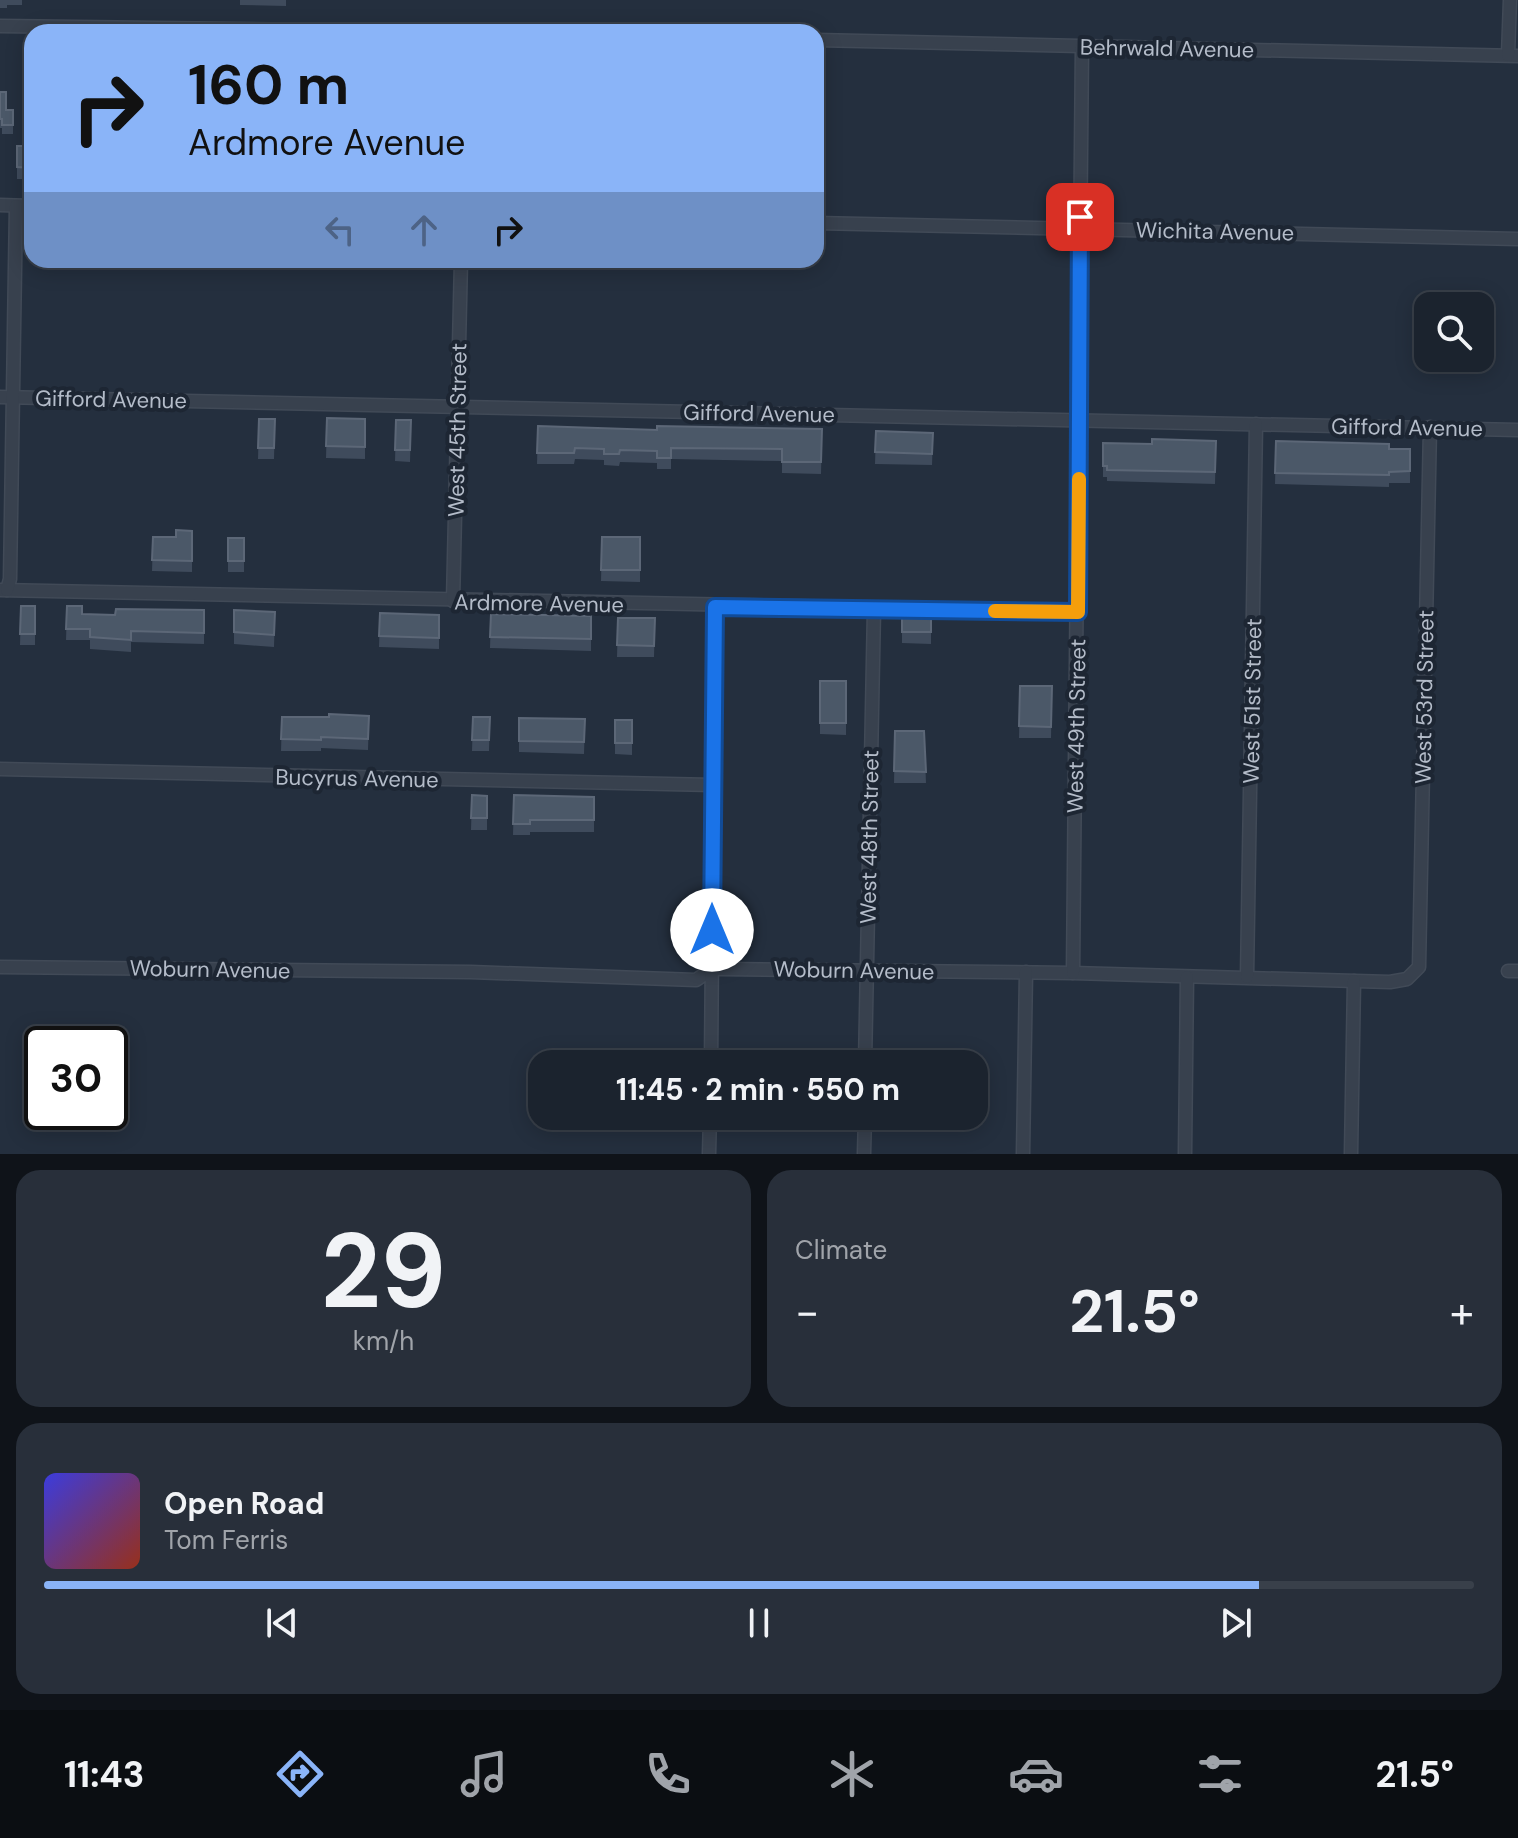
<!DOCTYPE html>
<html lang="en">
<head>
<meta charset="utf-8">
<style>
  body { margin:0; font-family:"DM Sans",sans-serif; background:#282f3a; color:#f1f3f6; height:100vh; display:flex; flex-direction:column; font-size:30px; white-space:nowrap }
  * { box-sizing:border-box; margin:0 }
  p { font-size:26px; color:#a0a4aa }
  .icon { flex:none; width:44px; height:44px; fill:none; stroke:currentColor; stroke-width:2; stroke-linecap:round; stroke-linejoin:round }
  .map { position:relative; height:1154px; overflow:hidden }
  .sheet { display:flex; flex-direction:column; gap:16px; padding:16px; background:#0f1319; flex:1 }
  .sheet>* { flex:none }
  .guide { position:absolute; left:24px; top:24px; width:800px; height:244px; border-radius:24px; box-shadow:0 4px 20px #0003,0 0 0 2px #39404a; background:#8ab4f8; color:#111; overflow:hidden }
  .controls { position:absolute; left:1414px; top:292px; display:grid; gap:16px }
  .controls a { display:grid; place-items:center; width:80px; height:80px; border-radius:16px; background:#1b232e; box-shadow:0 4px 20px #0003,0 0 0 2px #39404a; font-size:40px }
  .speed { position:absolute; left:24px; top:1026px; display:flex; gap:16px; font-size:40px; font-weight:700; text-align:center }
  .speed>* { display:grid; place-content:center; width:104px; height:104px; border-radius:50%; background:#1b232e; box-shadow:0 4px 20px #0003,0 0 0 2px #39404a; line-height:1 }
  .speed .limit { border:4px solid #111; border-radius:12px; background:#fff; color:#111 }
  .pin { position:absolute; display:grid; place-items:center; width:68px; height:68px; color:#fff; margin:-34px; border-radius:16px; box-shadow:0 4px 12px #0006 }
  .me { position:absolute; width:88px; margin:-44px; rotate:0deg; stroke-linejoin:round; filter:drop-shadow(0 0 6px #0008) }
  .turn { display:flex; align-items:center; gap:28px; height:168px; padding:0 32px; font-size:36px }
  .turn .icon { width:104px; height:104px; stroke-width:2.5 }
  .turn b { display:block; font-size:56px; line-height:68px }
  .lanes { display:flex; align-items:center; height:76px; padding:0 32px; background:#0003; justify-content:center; gap:40px; direction:ltr }
  .lanes .off { opacity:.35 }
  .big { font-size:60px; font-weight:700; line-height:1.1 }
  .sheet .widget { flex:1; display:flex; flex-direction:column; justify-content:center; gap:12px; min-width:0; padding:0 28px; border-radius:24px; background:#282f3a }
  .sheet .dial { align-items:center; gap:0 }
  .dial b { font-size:104px; line-height:1 }
  .song { display:flex; align-items:center; gap:24px }
  .cover { width:96px; height:96px; border-radius:12px; background:linear-gradient(135deg,hsl(240 70% 55%),hsl(10 70% 35%)) }
  .played { height:8px; border-radius:4px; background:linear-gradient(90deg,#8ab4f8 85%,#39404a 85%) }
  .keys { display:flex; justify-content:space-around; direction:ltr }
  .heat { display:flex; justify-content:space-between; align-items:center; font-size:44px; direction:ltr }
  .sheet .tiles { flex:1; display:grid; gap:16px; grid-template-columns:1fr 1fr }
  .widget:last-child { grid-column:span 2 }
  .trip { position:absolute; left:528px; top:1050px; width:460px; height:80px; border-radius:24px; background:#1b232e; box-shadow:0 4px 20px #0003,0 0 0 2px #39404a; font-weight:700; line-height:80px; text-align:center }
  .tab-bar { display:flex; height:128px; justify-content:space-around; align-items:center; background:#0b0e12; color:#a0a4aa }
  .tab-bar .icon { width:56px; height:56px }
  .tab-bar .selected { color:#8ab4f8 }
  .tab-bar b { font-size:36px; color:#f1f3f6 }
  .map>svg:first-child { display:block }
</style>
</head>
<body>
<div class="map">
<svg width="1518" height="1154" viewBox="0 0 1518 1154">
  <rect width="100%" height="100%" fill="#242f3e"/>
  <g fill="none" stroke-linecap="round" stroke-linejoin="round">
    <g stroke="#414a57" stroke-width="15">
      <g id="minor">
        <polyline points="0,26 457,32"/>
        <polyline points="816,40 1518,56"/>
        <polyline points="1508,55 1510,0"/>
        <polyline points="0,205 32,206"/>
        <polyline points="816,223 1518,239"/>
        <polyline points="0,397 1518,430"/>
        <polyline points="0,590 1078,612"/>
        <polyline points="7,590 10,579 16,206"/>
        <polyline points="453,601 461,260"/>
        <polyline points="0,769 713,785"/>
        <polyline points="0,967 471,972 696,980 712,969 722,969 1073,973 1390,982 1407,979 1419,967 1430,427"/>
        <polyline points="1508,971 1518,971"/>
        <polyline points="1073,973 1082,47"/>
        <polyline points="1247,977 1256,424"/>
        <polyline points="711,1064 715,607"/>
        <polyline points="865,1064 874,609"/>
        <polyline points="709,1154 710,1116"/>
        <polyline points="864,1154 865,1116"/>
        <polyline points="1023,1154 1026,972"/>
        <polyline points="1185,1154 1187,977"/>
        <polyline points="1351,1154 1354,981"/>
      </g>
    </g>
    <use href="#minor" stroke="#38414e" stroke-width="12"/>
  </g>
  <g fill="#3f4b5c">
    <polygon points="0,0 22,0 22,5 7,5 7,8 0,8"/>
    <polygon points="240,0 286,0 286,6 240,5"/>
    <polygon points="0,92 6,110 13,110 13,134 2,134 2,128 0,128"/>
    <polygon points="17,146 32,146 31,179 17,179"/>
    <polygon points="327,418 365,419 365,459 326,458"/>
    <polygon points="259,419 275,419 274,459 258,459"/>
    <polygon points="396,420 411,420 410,462 395,461"/>
    <polygon points="538,426 657,430 822,429 821,474 782,473 782,461 671,459 671,469 657,469 657,463 620,462 619,466 604,465 604,460 575,459 574,464 537,464"/>
    <polygon points="876,431 933,433 932,465 875,464"/>
    <polygon points="1216,441 1215,484 1107,481 1107,477 1103,477 1103,443 1152,444"/>
    <polygon points="1276,441 1389,449 1410,449 1410,483 1389,483 1389,487 1275,484"/>
    <polygon points="192,531 192,572 152,571 153,537 176,537"/>
    <polygon points="602,537 640,537 640,582 601,581"/>
    <rect x="228" y="538" width="16" height="34"/>
    <polygon points="21,606 35,606 35,645 20,645"/>
    <polygon points="67,606 82,614 115,615 204,610 204,644 131,642 131,652 90,649 90,640 66,640"/>
    <polygon points="234,610 275,612 274,647 234,644"/>
    <polygon points="380,613 439,615 439,649 379,647"/>
    <polygon points="491,614 591,616 591,651 490,648"/>
    <polygon points="902,615 931,616 931,644 902,643"/>
    <polygon points="618,618 655,618 654,657 617,657"/>
    <polygon points="820,681 846,681 846,735 820,734"/>
    <polygon points="1020,686 1052,686 1051,738 1019,738"/>
    <polygon points="369,716 368,750 321,748 321,751 281,751 282,717"/>
    <polygon points="473,717 490,717 489,751 472,751"/>
    <polygon points="519,718 585,719 584,754 519,752"/>
    <polygon points="615,720 632,720 632,755 615,754"/>
    <polygon points="895,731 924,731 926,783 894,783"/>
    <polygon points="472,795 487,796 487,830 471,830"/>
    <polygon points="514,795 594,797 594,832 530,832 530,835 513,835"/>
  </g>
  <g fill="#4b5868" stroke="#5c6777" stroke-width="2">
    <polygon points="0,92 6,92 6,110 13,110 13,125 2,125 2,119 0,119"/>
    <polygon points="17,146 32,146 31,168 17,167"/>
    <polygon points="327,418 365,419 365,447 326,446"/>
    <polygon points="259,419 275,419 274,448 258,448"/>
    <polygon points="396,420 411,420 410,450 395,450"/>
    <polygon points="538,426 657,430 657,426 822,429 821,462 782,462 782,449 671,448 671,458 657,458 657,451 620,450 619,454 604,454 604,449 575,448 574,453 537,453"/>
    <polygon points="876,431 933,433 932,454 875,452"/>
    <polygon points="1152,439 1216,441 1215,472 1107,470 1107,466 1103,466 1103,443 1152,444"/>
    <polygon points="1276,441 1389,444 1389,449 1410,449 1410,471 1389,472 1389,475 1275,473"/>
    <polygon points="176,530 192,531 192,561 152,560 153,537 176,537"/>
    <polygon points="602,537 640,537 640,570 601,570"/>
    <rect x="228" y="538" width="16" height="23"/>
    <polygon points="21,606 35,606 35,634 20,634"/>
    <polygon points="67,606 82,606 82,614 115,615 116,609 204,610 204,633 131,631 131,640 90,637 90,629 66,629"/>
    <polygon points="234,610 275,612 274,635 234,632"/>
    <polygon points="380,613 439,615 439,638 379,636"/>
    <polygon points="491,614 591,616 591,639 490,637"/>
    <polygon points="902,615 931,616 931,632 902,632"/>
    <polygon points="618,618 655,618 654,646 617,645"/>
    <rect x="820" y="681" width="26" height="42"/>
    <polygon points="1020,686 1052,686 1051,727 1019,726"/>
    <polygon points="329,714 369,716 368,739 321,737 321,740 281,739 282,717 329,717"/>
    <polygon points="473,717 490,717 489,740 472,740"/>
    <polygon points="519,718 585,719 584,742 519,741"/>
    <rect x="615" y="720" width="17" height="23"/>
    <polygon points="895,731 924,731 926,772 894,771"/>
    <polygon points="472,795 487,796 487,818 471,818"/>
    <polygon points="514,795 594,797 594,820 530,820 530,824 513,824"/>
  </g>
  <g fill="none" stroke-linecap="round" stroke-linejoin="round">
    <g stroke="#114b97" stroke-width="20">
      <polyline id="route" points="712,930 715,607 1078,612 1080,217"/>
    </g>
    <use href="#route" stroke="#1a73e8" stroke-width="14"/>
    <polyline stroke="#f59e0b" stroke-width="14" points="995,611 1078,612 1079,479"/>
  </g>
  <g text-anchor="middle" stroke-width="8" stroke-linejoin="round" paint-order="stroke">
    <g font-size="22" fill="#b4bcc9" stroke="#1d2633">
      <text transform="translate(1167 48) rotate(1)" y="8">Behrwald Avenue</text>
      <text transform="translate(1215 231) rotate(1)" y="8">Wichita Avenue</text>
      <text transform="translate(111 399) rotate(1)" y="8">Gifford Avenue</text>
      <text transform="translate(759 413) rotate(1)" y="8">Gifford Avenue</text>
      <text transform="translate(1407 427) rotate(1)" y="8">Gifford Avenue</text>
      <text transform="translate(457 430) rotate(-89)" y="8">West 45th Street</text>
      <text transform="translate(539 603) rotate(1)" y="8">Ardmore Avenue</text>
      <text transform="translate(1424 697) rotate(-89)" y="8">West 53rd Street</text>
      <text transform="translate(1252 701) rotate(-89)" y="8">West 51st Street</text>
      <text transform="translate(1076 726) rotate(-89)" y="8">West 49th Street</text>
      <text transform="translate(357 778) rotate(1)" y="8">Bucyrus Avenue</text>
      <text transform="translate(869 837) rotate(-89)" y="8">West 48th Street</text>
      <text transform="translate(210 969) rotate(1)" y="8">Woburn Avenue</text>
      <text transform="translate(854 970) rotate(1)" y="8">Woburn Avenue</text>
    </g>
  </g>
</svg>
<div class="controls">
<a><svg class="icon" aria-label="search" viewBox="0 0 24 24"><circle cx="10" cy="10" r="6"/><path d="M15 15l6 6"/></svg></a>
</div>
<div class="speed"><div class="limit">30</div></div>
<div class="pin" style="left:1080px;top:217px;background:#d93025"><svg class="icon" aria-label="arrive" viewBox="0 0 24 24"><path d="M6 21V4h12l-3 4 3 4H6"/></svg></div>
<svg class="me" style="left:712px;top:930px" viewBox="-20 -20 40 40"><circle r="19" fill="#fff"/><path d="M0-13L10 11 0 6-10 11z" fill="#1a73e8"/></svg>
<div class="trip">11:45 · 2 min · 550 m</div>
<div class="guide">
<div class="turn"><svg class="icon" aria-label="right" viewBox="0 0 24 24"><path d="M7 20v-9h11M14 6l5 5-5 5"/></svg><div><b>160 m</b>Ardmore Avenue</div></div>
<div class="lanes"><svg class="icon off" aria-label="left" viewBox="0 0 24 24"><path d="M17 20v-9H6M10 6l-5 5 5 5"/></svg><svg class="icon off" aria-label="ahead" viewBox="0 0 24 24"><path d="M12 20V5M6 11l6-6 6 6"/></svg><svg class="icon" aria-label="right" viewBox="0 0 24 24"><path d="M7 20v-9h11M14 6l5 5-5 5"/></svg></div>
</div>
</div>
<section class="sheet">
<div class="tiles">
<div class="widget dial"><b>29</b><p>km/h</p></div>
<div class="widget"><p>Climate</p>
<div class="heat"><a>−</a><b class="big">21.5°</b><a>+</a></div>
</div>
<div class="widget">
<div class="song"><i class="cover"></i><div><b>Open Road</b><p>Tom Ferris</p></div></div>
<div class="played"></div>
<div class="keys"><svg class="icon" aria-label="previous" viewBox="0 0 24 24"><path d="M18 5L8 12l10 7zM5 5v14"/></svg><svg class="icon" aria-label="pause" viewBox="0 0 24 24"><path d="M8 5v14M16 5v14"/></svg><svg class="icon" aria-label="next" viewBox="0 0 24 24"><path d="M6 5l10 7-10 7zM19 5v14"/></svg></div>
</div>
</div>
</section>
<nav class="tab-bar">
<b>11:43</b>
<svg class="icon selected" aria-label="directions" viewBox="0 0 24 24"><path d="M12 3l9 9-9 9-9-9zM9 14v-3h6M13 9l2 2-2 2"/></svg>
<svg class="icon" aria-label="music" viewBox="0 0 24 24"><path d="M9 18V5l10-2v13"/><circle cx="6" cy="18" r="3"/><circle cx="16" cy="16" r="3"/></svg>
<svg class="icon" aria-label="phone" viewBox="0 0 24 24"><path d="M5 4h4l2 5-3 2q2 4 5 5l2-3 5 2v4C11 20 4 13 5 4z"/></svg>
<svg class="icon" aria-label="climate" viewBox="0 0 24 24"><path d="M12 3v18M4 7l16 10M4 17L20 7"/></svg>
<svg class="icon" aria-label="car" viewBox="0 0 24 24"><path d="M5 17H2v-5l4-1 3-4h7l3 4 3 1v5h-3M9 17h6M6 11h13"/><circle cx="7" cy="17" r="2"/><circle cx="17" cy="17" r="2"/></svg>
<svg class="icon" aria-label="filters" viewBox="0 0 24 24"><path d="M4 7h16M4 17h16"/><circle cx="9" cy="7" r="2"/><circle cx="15" cy="17" r="2"/></svg>
<b>21.5°</b>
</nav>
</body>
</html>
